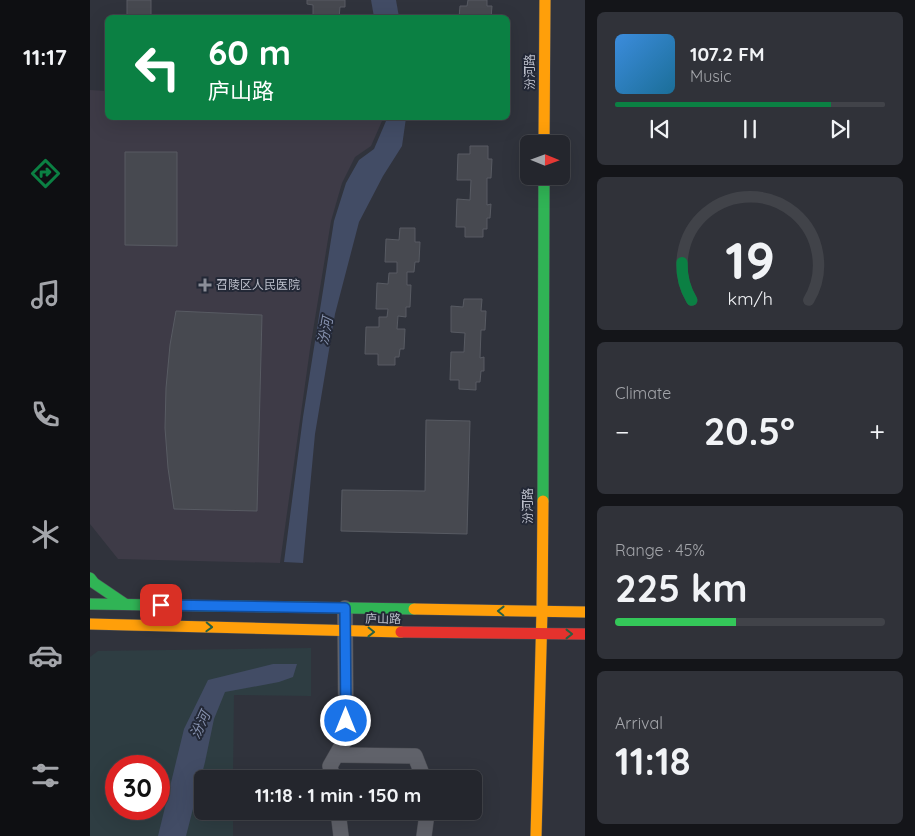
<!DOCTYPE html>
<html lang="en">
<head>
<meta charset="utf-8">
<style>
  body { margin:0; font-family:Quicksand,"Noto Sans SC",sans-serif; background:#303239; color:#f1f3f6; height:100vh; display:flex; flex-direction:column; font-size:19px; white-space:nowrap }
  * { box-sizing:border-box; margin:0 }
  p { font-size:16px; color:#a3a5aa }
  .icon { flex:none; width:28px; height:28px; fill:none; stroke:currentColor; stroke-width:2; stroke-linecap:round; stroke-linejoin:round }
  .map { position:relative; flex:1; overflow:hidden }
  .panel { display:flex; flex-direction:column; gap:12px; padding:12px; background:#141519; width:330px }
  .panel>* { flex:none }
  .top-card { position:absolute; left:15px; top:15px; width:405px; height:105px; border-radius:8px; box-shadow:0 5px 20px #0002,0 0 0 1px #414349; background:#0b8043; color:#fff; overflow:hidden }
  .needle { width:32px; rotate:91deg }
  .buttons { position:absolute; left:430px; top:135px; display:grid; gap:10px }
  .buttons a { display:grid; place-items:center; width:50px; height:50px; border-radius:8px; background:#24262d; box-shadow:0 5px 20px #0002,0 0 0 1px #414349; font-size:25px }
  .speed { position:absolute; left:15px; top:755px; display:flex; gap:10px; font-size:25px; font-weight:700; text-align:center }
  .speed>* { display:grid; place-content:center; width:65px; height:65px; border-radius:50%; background:#24262d; box-shadow:0 5px 20px #0002,0 0 0 1px #414349; line-height:1 }
  .speed .limit { border:8px solid #d22; background:#fff; color:#111 }
  .pin { position:absolute; display:grid; place-items:center; width:42px; height:42px; color:#fff; margin:-21px; border-radius:10px; box-shadow:0 2px 8px #0006 }
  .me { position:absolute; width:55px; margin:-28px; rotate:0deg; stroke-linejoin:round; filter:drop-shadow(0 0 4px #0008) }
  .turn { display:flex; align-items:center; gap:18px; height:105px; padding:0 20px; font-size:22px }
  .turn .icon { width:65px; height:65px; stroke-width:2.5 }
  .turn b { display:block; font-size:35px; line-height:42px }
  .big { font-size:38px; font-weight:700; line-height:1.1 }
  .panel .tile { flex:1; display:flex; flex-direction:column; justify-content:center; gap:8px; min-width:0; padding:0 18px; border-radius:8px; background:#303239 }
  .panel .dial { align-items:center; gap:0 }
  .dial svg { height:130px; overflow:visible; fill:none; stroke:#414349; stroke-width:7; stroke-linecap:round; text-anchor:middle }
  .dial text { fill:#f1f3f6; stroke:none }
  .song { display:flex; align-items:center; gap:15px }
  .cover { width:60px; height:60px; border-radius:8px; background:linear-gradient(135deg,hsl(210 70% 55%),hsl(200 70% 35%)) }
  .played { height:5px; border-radius:2px; background:linear-gradient(90deg,#0b8043 80%,#414349 80%) }
  .keys { display:flex; justify-content:space-around; direction:ltr }
  .heat { display:flex; justify-content:space-between; align-items:center; font-size:28px; direction:ltr }
  .charge { height:8px; border-radius:4px; background:linear-gradient(90deg,#34c759 45%,#414349 0) }
  .trip { position:absolute; left:104px; top:770px; width:288px; height:50px; border-radius:8px; background:#24262d; box-shadow:0 5px 20px #0002,0 0 0 1px #414349; font-weight:700; line-height:50px; text-align:center }
  main { display:flex; flex:1; min-height:0 }
  .tab-bar { display:flex; flex-direction:column; width:90px; justify-content:space-around; align-items:center; background:#0e0f12; color:#a3a5aa }
  .tab-bar .icon { width:35px; height:35px }
  .tab-bar .active { color:#0b8043 }
  .tab-bar b { font-size:22px; color:#f1f3f6 }
  .map>svg:first-child { display:block }
</style>
</head>
<body>
<main>
<nav class="tab-bar">
<b>11:17</b>
<svg class="icon active" aria-label="directions" viewBox="0 0 24 24"><path d="M12 3l9 9-9 9-9-9zM9 14v-3h6M13 9l2 2-2 2"/></svg>
<svg class="icon" aria-label="music" viewBox="0 0 24 24"><path d="M9 18V5l10-2v13"/><circle cx="6" cy="18" r="3"/><circle cx="16" cy="16" r="3"/></svg>
<svg class="icon" aria-label="phone" viewBox="0 0 24 24"><path d="M5 4h4l2 5-3 2q2 4 5 5l2-3 5 2v4C11 20 4 13 5 4z"/></svg>
<svg class="icon" aria-label="climate" viewBox="0 0 24 24"><path d="M12 3v18M4 7l16 10M4 17L20 7"/></svg>
<svg class="icon" aria-label="car" viewBox="0 0 24 24"><path d="M5 17H2v-5l4-1 3-4h7l3 4 3 1v5h-3M9 17h6M6 11h13"/><circle cx="7" cy="17" r="2"/><circle cx="17" cy="17" r="2"/></svg>
<svg class="icon" aria-label="filters" viewBox="0 0 24 24"><path d="M4 7h16M4 17h16"/><circle cx="9" cy="7" r="2"/><circle cx="15" cy="17" r="2"/></svg>
</nav>
<div class="map">
<svg width="495" height="836" viewBox="0 0 495 836">
  <rect width="100%" height="100%" fill="#30333c"/>
  <polygon fill="#3e3b47" points="0,90 17,91 18,118 292,118 292,121 281,146 265,157 252,183 241,221 220,349 190,563 28,559 0,524"/>
  <path fill="#2e3d42" fill-rule="evenodd" d="M221 648V696L144 695 143 779H112V811H143V836H0V657L8 651ZM26 766H69V809H26Z"/>
  <g fill="#424c65">
    <polygon points="281,0 306,0 309,17 284,17"/>
    <polygon points="296,118 316,118 312,146 293,176 269,222 245,314 225,434 213,563 194,562 213,417 244,221 256,183 269,160 284,149 296,121"/>
    <polygon points="183,664 207,664 203,677 189,682 135,692 124,719 115,762 96,836 68,836 94,729 118,680"/>
  </g>
  <g fill="#474950" stroke="#585b63">
    <rect x="37" y="0" width="24" height="18"/>
    <polygon points="217,0 255,0 255,7 250,7 249,18 223,18 223,5 217,4"/>
    <polygon points="378,0 397,0 397,6 402,6 401,18 369,18 370,6 377,6"/>
    <polygon points="380,146 398,146 398,159 402,159 401,178 397,178 397,205 401,204 400,218 397,218 397,229 393,229 393,237 375,237 375,227 366,227 367,199 380,200 381,180 367,180 368,154 380,154"/>
    <polygon points="35,152 87,152 87,246 35,245"/>
    <polygon points="310,228 325,228 325,242 330,242 329,262 325,262 324,272 317,272 317,285 321,285 320,307 316,307 316,317 308,316 307,329 315,329 314,349 310,349 309,357 305,357 305,365 288,365 288,354 275,354 276,327 289,327 289,317 297,317 298,309 286,309 287,283 298,284 299,273 307,273 307,262 295,262 296,239 309,240"/>
    <polygon points="374,299 392,299 391,311 396,311 395,330 391,330 390,358 394,357 394,371 391,371 390,382 386,382 386,390 369,389 369,380 360,380 361,352 374,352 375,333 361,332 361,306 373,307"/>
    <polygon points="86,311 172,315 167,511 84,509 78,468 75,428 76,388 80,345"/>
    <polygon points="336,420 380,421 377,534 251,531 252,490 335,491"/>
  </g>
  <g fill="none" stroke-linecap="round" stroke-linejoin="round">
    <g stroke="#4c4e55" stroke-width="16">
      <g id="street">
        <polyline points="248,755 325,756 334,779"/>
        <polyline points="243,779 240,766 256,738 255,608"/>
        <polyline points="248,811 251,836"/>
        <polyline points="334,836 336,821 336,811"/>
      </g>
    </g>
    <g stroke="#4d5058" stroke-width="12">
      <g id="fast">
        <polyline points="453,501 454,176"/>
        <polyline points="0,578 4,583 35,604"/>
        <polyline points="0,604 324,609"/>
      </g>
    </g>
    <g stroke="#4d5058" stroke-width="12">
      <g id="slow">
        <polyline points="454,144 455,0"/>
        <polyline points="324,609 495,612"/>
        <polyline points="0,624 311,632"/>
        <polyline points="446,836 452,611 453,501"/>
      </g>
    </g>
    <g stroke="#4d5058" stroke-width="12">
      <polyline id="jam" points="311,632 495,634"/>
    </g>
    <use href="#street" stroke="#60626a" stroke-width="15"/>
    <use href="#fast" stroke="#30b455" stroke-width="11"/>
    <use href="#slow" stroke="#ff9f0a" stroke-width="11"/>
    <use href="#jam" stroke="#e5322d" stroke-width="11"/>
  </g>
  <defs><path id="oneway-chevron" d="M-2-3.5L2.5 0L-2 3.5" fill="none" stroke-width="1.6" stroke-linecap="round" stroke-linejoin="round" transform="scale(1.25)"/></defs>
  <g stroke="#286042">
    <use href="#oneway-chevron" transform="translate(411 611) rotate(-179)"/>
    <use href="#oneway-chevron" transform="translate(119 627) rotate(2)"/>
    <use href="#oneway-chevron" transform="translate(281 632) rotate(1)"/>
    <use href="#oneway-chevron" transform="translate(479 634)"/>
  </g>
  <g fill="none" stroke-linecap="round" stroke-linejoin="round">
    <g stroke="#114b97" stroke-width="12">
      <polyline id="route" points="71,605 255,608 256,721"/>
    </g>
    <use href="#route" stroke="#1a73e8" stroke-width="9"/>
  </g>
  <path fill="#8b8e99" stroke="#232836" stroke-width="2" d="M112.5 277.5h5v5h5v5h-5v5h-5v-5h-5v-5h5z"/>
  <g text-anchor="middle" stroke-width="4" stroke-linejoin="round" paint-order="stroke">
    <g font-size="12" fill="#bcbfcb" stroke="#232836">
      <text transform="translate(440 72) rotate(-90)" y="4">汾河路</text>
      <text transform="translate(438 506) rotate(-90)" y="4">汾河路</text>
      <text transform="translate(293 619) rotate(1)" y="4">庐山路</text>
    </g>
    <g font-size="12" fill="#bcbfcb" stroke="#232836" text-anchor="start">
      <text x="126" y="289">召陵区人民医院</text>
    </g>
    <g font-size="14" font-style="italic" fill="#8691ae" stroke="#232836">
      <text transform="translate(235 331) rotate(-79)" y="5">汾河</text>
      <text transform="translate(110 725) rotate(-65)" y="5">汾河</text>
    </g>
  </g>
</svg>
<div class="buttons">
<a><svg class="needle" viewBox="-14 -14 28 28"><path d="M0-13l5 13h-10z" fill="#e53935"/><path d="M0 13l5-13h-10z" fill="#a3a5aa"/></svg></a>
</div>
<div class="speed"><div class="limit">30</div></div>
<div class="pin" style="left:71px;top:605px;background:#d93025"><svg class="icon" aria-label="arrive" viewBox="0 0 24 24"><path d="M6 21V4h12l-3 4 3 4H6"/></svg></div>
<svg class="me" style="left:256px;top:721px" viewBox="-20 -20 40 40"><circle r="17" fill="#1a73e8" stroke="#fff" stroke-width="3"/><path d="M0-11L8 9 0 5-8 9z" fill="#fff"/></svg>
<div class="trip">11:18 · 1 min · 150 m</div>
<div class="top-card">
<div class="turn"><svg class="icon" aria-label="left" viewBox="0 0 24 24"><path d="M17 20v-9H6M10 6l-5 5 5 5"/></svg><div><b>60 m</b>庐山路</div></div>
</div>
</div>
<section class="panel">
<div class="tile">
<div class="song"><i class="cover"></i><div><b>107.2 FM</b><p>Music</p></div></div>
<div class="played"></div>
<div class="keys"><svg class="icon" aria-label="previous" viewBox="0 0 24 24"><path d="M18 5L8 12l10 7zM5 5v14"/></svg><svg class="icon" aria-label="pause" viewBox="0 0 24 24"><path d="M8 5v14M16 5v14"/></svg><svg class="icon" aria-label="next" viewBox="0 0 24 24"><path d="M6 5l10 7-10 7zM19 5v14"/></svg></div>
</div>
<div class="tile dial"><svg viewBox="0 0 100 80">
<path d="M14 69A42 42 0 1 1 86 69"/>
<path d="M14 69A42 42 0 0 1 8 46" stroke="#0b8043"/>
<text x="50" y="56" font-size="32" font-weight="700">19</text>
<text x="50" y="72" font-size="11">km/h</text>
</svg></div>
<div class="tile"><p>Climate</p>
<div class="heat"><a>−</a><b class="big">20.5°</b><a>+</a></div>
</div>
<div class="tile"><p>Range · 45%</p><b class="big">225 km</b><div class="charge"></div></div>
<div class="tile"><p>Arrival</p><b class="big">11:18</b></div>
</section>
</main>
</body>
</html>
